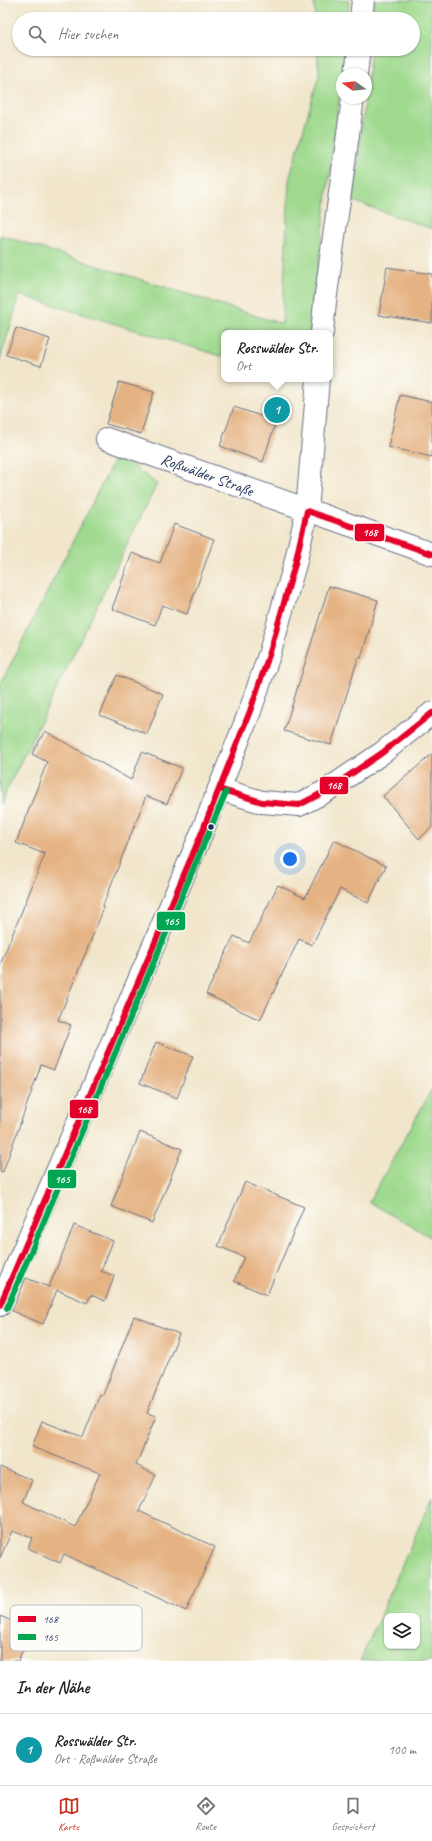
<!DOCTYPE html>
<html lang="de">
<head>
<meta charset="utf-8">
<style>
  :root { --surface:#fff; --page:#f2f2f2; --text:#222; --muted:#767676; --line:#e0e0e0; --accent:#c8321e }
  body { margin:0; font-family:Caveat,sans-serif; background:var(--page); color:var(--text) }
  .controls { position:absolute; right:12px; bottom:12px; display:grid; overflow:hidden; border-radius:8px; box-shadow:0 1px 3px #0004 }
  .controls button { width:36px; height:36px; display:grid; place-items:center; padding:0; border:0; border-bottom:1px solid var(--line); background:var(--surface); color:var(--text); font:20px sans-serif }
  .compass { position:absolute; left:336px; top:68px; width:36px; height:36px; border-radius:50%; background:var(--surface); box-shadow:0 1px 3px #0004; rotate:284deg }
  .you { position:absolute; left:290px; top:859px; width:14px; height:14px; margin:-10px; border:3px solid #fff; border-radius:50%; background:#1a73e8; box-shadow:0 0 0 6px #1a73e833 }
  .badge { display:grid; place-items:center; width:26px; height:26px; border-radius:50%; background:var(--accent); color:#fff; font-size:13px; font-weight:700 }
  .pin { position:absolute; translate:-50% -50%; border:2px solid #fff; box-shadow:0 1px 4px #0006 }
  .popup { position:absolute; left:221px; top:330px; width:112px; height:52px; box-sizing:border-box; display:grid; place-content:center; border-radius:8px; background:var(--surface); filter:drop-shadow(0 1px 3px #0005); font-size:13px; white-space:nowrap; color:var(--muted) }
  .popup b { font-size:15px; color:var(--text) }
  .popup::after { content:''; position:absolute; left:50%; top:100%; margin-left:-8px; border:8px solid transparent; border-top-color:var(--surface) }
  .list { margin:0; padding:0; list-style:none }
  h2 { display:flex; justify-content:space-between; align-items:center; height:52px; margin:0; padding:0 16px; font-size:17px }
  h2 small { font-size:13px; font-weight:400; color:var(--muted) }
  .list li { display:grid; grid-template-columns:26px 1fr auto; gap:12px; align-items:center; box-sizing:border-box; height:72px; padding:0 16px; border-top:1px solid var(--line) }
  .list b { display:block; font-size:15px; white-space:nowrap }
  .list p { margin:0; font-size:13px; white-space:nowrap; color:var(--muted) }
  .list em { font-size:13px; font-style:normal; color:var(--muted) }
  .icon { flex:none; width:22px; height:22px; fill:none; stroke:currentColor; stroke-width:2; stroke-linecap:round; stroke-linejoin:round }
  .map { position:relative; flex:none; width:432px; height:1661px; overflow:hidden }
  .search { position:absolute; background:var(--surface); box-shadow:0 1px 3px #0004; left:12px; right:12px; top:12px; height:44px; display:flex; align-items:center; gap:10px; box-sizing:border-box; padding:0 14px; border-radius:22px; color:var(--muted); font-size:15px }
  .sheet { height:124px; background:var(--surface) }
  nav { display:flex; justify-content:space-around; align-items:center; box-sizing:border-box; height:56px; border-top:1px solid var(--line); background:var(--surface); font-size:11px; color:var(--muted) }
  nav a { display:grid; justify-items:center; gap:2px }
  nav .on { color:var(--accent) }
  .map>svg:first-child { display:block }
  .green { fill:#9ed98d; stroke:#5c8476; fill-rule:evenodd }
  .building { fill:#e5b383 }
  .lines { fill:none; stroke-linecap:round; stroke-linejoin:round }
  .street-casing { stroke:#666f84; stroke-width:24 }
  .secondary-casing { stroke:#666f84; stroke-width:24 }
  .street { stroke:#fff; stroke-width:22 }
  .secondary { stroke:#fff; stroke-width:22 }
  .bus-1-casing { stroke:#fdfcf7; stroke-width:9 }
  .bus-2-casing { stroke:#fdfcf7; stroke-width:9 }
  .bus-1 { stroke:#e4002b; stroke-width:6 }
  .bus-2 { stroke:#00a651; stroke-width:6 }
  .bus-dot { fill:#1b2f5e; stroke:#fdfcf7; stroke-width:1.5 }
  .labels { text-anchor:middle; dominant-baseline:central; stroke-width:4; stroke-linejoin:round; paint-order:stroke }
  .street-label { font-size:16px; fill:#1b2f5e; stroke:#fdfcf7 }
  .key { fill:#fdfcf7; stroke:#b9bec9; stroke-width:1 }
  .key-label { font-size:11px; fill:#1b2f5e }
  .line-badge { stroke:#fdfcf7; stroke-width:1.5 }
  .badge-label { font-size:11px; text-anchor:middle; font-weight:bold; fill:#fff }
</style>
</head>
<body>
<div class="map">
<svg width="432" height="1661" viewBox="0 0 432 1661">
  <rect width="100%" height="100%" fill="#fdfcf7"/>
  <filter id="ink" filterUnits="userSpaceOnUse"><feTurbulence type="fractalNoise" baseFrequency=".025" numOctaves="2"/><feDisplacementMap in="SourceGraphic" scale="8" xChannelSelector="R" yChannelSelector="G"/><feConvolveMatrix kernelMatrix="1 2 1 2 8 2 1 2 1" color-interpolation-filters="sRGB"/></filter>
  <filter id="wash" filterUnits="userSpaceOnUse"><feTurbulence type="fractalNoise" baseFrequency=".012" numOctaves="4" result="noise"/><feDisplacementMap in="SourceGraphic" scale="16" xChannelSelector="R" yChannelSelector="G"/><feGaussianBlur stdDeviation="0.9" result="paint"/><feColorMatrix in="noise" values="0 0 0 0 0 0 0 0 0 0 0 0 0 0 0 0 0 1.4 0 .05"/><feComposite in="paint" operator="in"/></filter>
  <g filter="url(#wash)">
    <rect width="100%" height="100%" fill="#f1e6cb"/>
    <path class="green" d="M 314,0 L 349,0 L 348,19 L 315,19 Z
      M 374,0 L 432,0 L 432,229 L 353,201 L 371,49 L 413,49 L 413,19 L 373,19 Z
      M 317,49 L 345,49 L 310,333 L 224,333 L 224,357 L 20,295 L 0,360 L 0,235 L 282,324 L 289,180 L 319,75 Z
      M 117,454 L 157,484 L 0,804 L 0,685 Z
      M 432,1089 L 432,1238 L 369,1202 Z
      M 432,1497 L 432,1661 L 360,1661 ZM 387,1616 L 417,1616 L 417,1646 L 387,1646 Z"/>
    <g id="blocks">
      <path class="building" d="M 387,267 L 432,274 L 432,323 L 379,315 Z
        M 16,328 L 50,339 L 41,366 L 6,355 Z
        M 119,382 L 154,392 L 141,434 L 106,424 Z
        M 400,395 L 432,402 L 432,457 L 388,447 Z
        M 234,407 L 276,421 L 263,462 L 220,446 Z
        M 174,524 L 214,539 L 187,614 L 162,605 L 155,625 L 112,609 L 132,553 L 160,563 Z
        M 329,586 L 378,600 L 361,658 L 358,658 L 331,745 L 284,731 Z
        M 117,675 L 163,694 L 147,734 L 100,715 Z
        M 45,731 L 131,780 L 142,752 L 182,768 L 167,804 L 146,796 L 102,908 L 104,908 L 58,1020 L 71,1025 L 54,1070 L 41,1065 L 3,1172 L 0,1171 L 0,965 L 45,854 L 16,843 L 47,762 L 32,754 Z
        M 432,754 L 432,827 L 419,839 L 383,796 Z
        M 334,840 L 386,866 L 368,903 L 340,889 L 312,945 L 299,939 L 260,1020 L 206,994 L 234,936 L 249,943 L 278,885 L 305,898 Z
        M 156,1042 L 193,1056 L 177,1098 L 140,1083 Z
        M 140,1132 L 182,1149 L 152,1223 L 111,1206 Z
        M 245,1182 L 304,1207 L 267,1295 L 234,1281 L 244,1257 L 218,1246 Z
        M 74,1225 L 113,1241 L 101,1271 L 114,1276 L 105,1301 L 91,1295 L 87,1303 L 57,1290 L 43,1324 L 12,1311 L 26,1278 L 49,1287 Z
        M 134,1316 L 179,1334 L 147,1413 L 156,1416 L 136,1465 L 156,1475 L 139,1511 L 215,1547 L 186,1611 L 64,1554 L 60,1563 L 28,1548 L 32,1538 L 12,1531 L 0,1558 L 0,1467 L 32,1480 L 23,1502 L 75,1527 L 100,1473 L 32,1447 L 42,1421 L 83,1437 L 100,1394 L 103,1395 Z
        M 0,1616 L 31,1629 L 18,1661 L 0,1661 Z"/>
    </g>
  </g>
  <g filter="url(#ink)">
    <use href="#blocks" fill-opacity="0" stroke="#666f84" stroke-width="1"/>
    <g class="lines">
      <g class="street-casing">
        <path id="street" d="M 107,439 L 432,554
          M 219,789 L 262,802 L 299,805 L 326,791 L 382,753 L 432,713"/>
      </g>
      <g class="secondary-casing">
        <path id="secondary" d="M 361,19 L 363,0
          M 356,74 L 359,49
          M 322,333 L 325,302 L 353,98
          M 0,1305 L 200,837 L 250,711 L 270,652 L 295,564 L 307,511 L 318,379"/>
      </g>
      <use href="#street" class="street"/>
      <use href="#secondary" class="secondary"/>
      <g class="bus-1-casing">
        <path id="bus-1" d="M 307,511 L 432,554
          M 219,789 L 262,802 L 299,805 L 326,791 L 382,753 L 432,713
          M 0,1305 L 200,837 L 250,711 L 270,652 L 295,564 L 307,511"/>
      </g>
      <g class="bus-2-casing">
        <path id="bus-2" d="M 7,1308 L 226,792"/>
      </g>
      <use href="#bus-1" class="bus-1"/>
      <use href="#bus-2" class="bus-2"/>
    </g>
  </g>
  <circle class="bus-dot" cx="211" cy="827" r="3.5"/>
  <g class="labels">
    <g class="street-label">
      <text transform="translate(207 475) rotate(20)">Roßwälder Straße</text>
    </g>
  </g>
  <rect x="10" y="1605" width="132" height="46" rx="6" class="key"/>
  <rect x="18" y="1616" width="18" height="6" fill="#e4002b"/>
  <rect x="18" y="1634" width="18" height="6" fill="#00a651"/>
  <g class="key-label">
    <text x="43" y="1623">168</text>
    <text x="43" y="1641">165</text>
  </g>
  <g class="line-badge">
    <rect x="354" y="523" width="31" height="19" rx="4" fill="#e4002b"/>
    <rect x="319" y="776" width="30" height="19" rx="4" fill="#e4002b"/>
    <rect x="156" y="911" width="30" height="20" rx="4" fill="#00a651"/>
    <rect x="69" y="1099" width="30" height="20" rx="4" fill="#e4002b"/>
    <rect x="47" y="1169" width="30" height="20" rx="4" fill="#00a651"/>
  </g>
  <g class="badge-label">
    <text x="370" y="536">168</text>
    <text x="334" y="789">168</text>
    <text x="171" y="925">165</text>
    <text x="84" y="1113">168</text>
    <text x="62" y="1183">165</text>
  </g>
</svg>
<div class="controls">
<button><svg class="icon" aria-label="layers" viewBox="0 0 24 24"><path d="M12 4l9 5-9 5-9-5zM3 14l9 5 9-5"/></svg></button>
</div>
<svg class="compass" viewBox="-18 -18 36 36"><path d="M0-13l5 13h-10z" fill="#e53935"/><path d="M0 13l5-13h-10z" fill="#767676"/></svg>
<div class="you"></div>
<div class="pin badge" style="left:277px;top:410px;background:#0f9aa8">1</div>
<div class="popup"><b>Rosswälder Str.</b>Ort</div>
<div class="search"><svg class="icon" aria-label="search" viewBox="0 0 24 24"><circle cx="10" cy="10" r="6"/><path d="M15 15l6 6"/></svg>Hier suchen</div>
</div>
<section class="sheet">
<h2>In der Nähe<small></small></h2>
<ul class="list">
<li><span class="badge" style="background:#0f9aa8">1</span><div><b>Rosswälder Str.</b><p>Ort · Roßwälder Straße</p></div><em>100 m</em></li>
</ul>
</section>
<nav>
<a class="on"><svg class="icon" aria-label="map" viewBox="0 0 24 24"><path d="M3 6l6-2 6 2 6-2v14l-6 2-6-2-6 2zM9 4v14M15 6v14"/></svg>Karte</a>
<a><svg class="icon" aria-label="directions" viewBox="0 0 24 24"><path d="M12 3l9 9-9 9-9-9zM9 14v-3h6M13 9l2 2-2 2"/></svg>Route</a>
<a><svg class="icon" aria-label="saved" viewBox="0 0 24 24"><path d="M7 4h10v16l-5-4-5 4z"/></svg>Gespeichert</a>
</nav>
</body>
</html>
